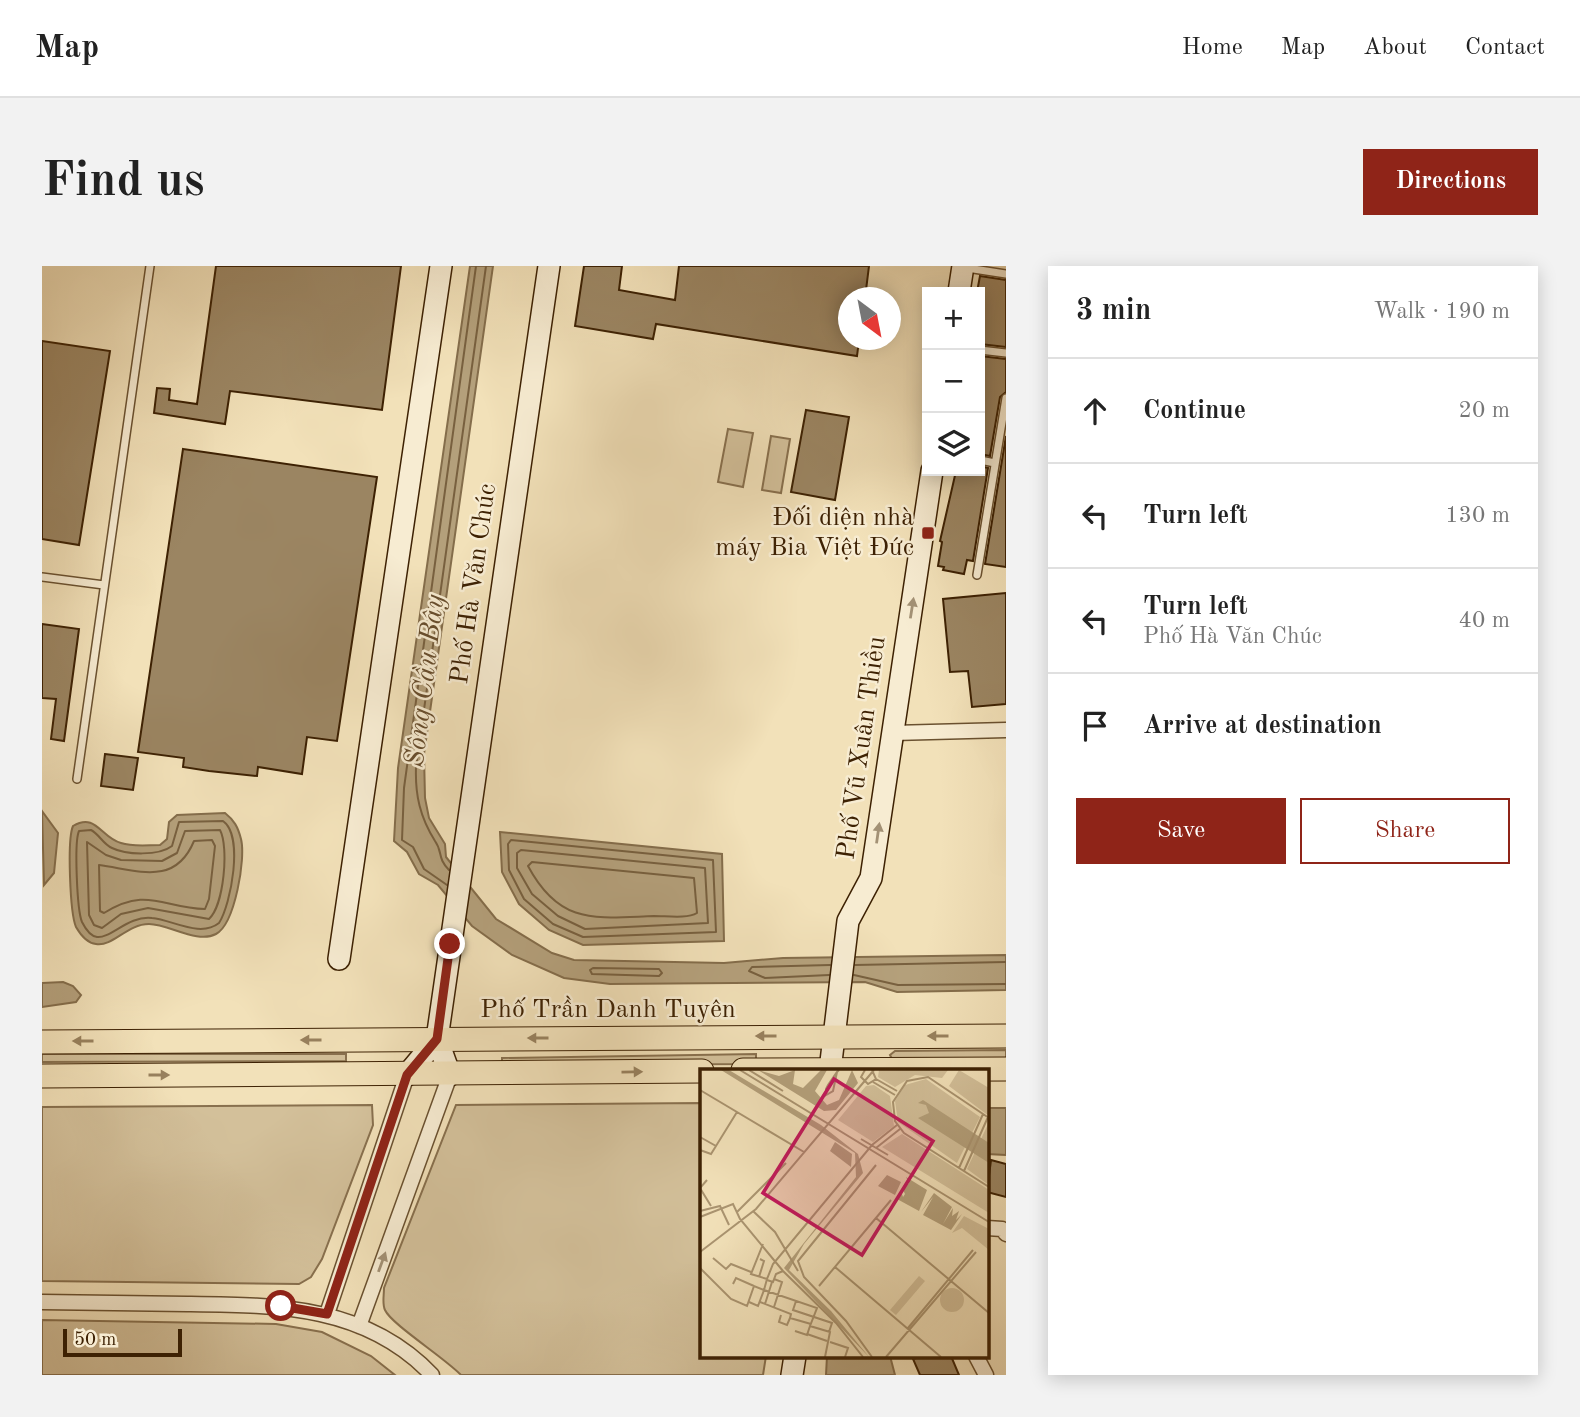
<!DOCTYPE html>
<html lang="en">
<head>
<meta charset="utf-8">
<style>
  :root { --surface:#fff; --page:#f2f2f2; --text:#222; --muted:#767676; --line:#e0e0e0; --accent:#8f2418 }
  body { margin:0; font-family:"Old Standard TT",serif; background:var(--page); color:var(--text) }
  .controls { position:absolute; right:21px; top:21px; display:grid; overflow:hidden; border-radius:0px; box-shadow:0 4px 18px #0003 }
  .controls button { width:63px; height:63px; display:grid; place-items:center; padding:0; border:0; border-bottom:2px solid var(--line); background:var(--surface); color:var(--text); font:35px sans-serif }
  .compass { position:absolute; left:796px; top:21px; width:63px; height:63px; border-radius:50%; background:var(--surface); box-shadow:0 4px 18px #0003; rotate:148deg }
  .scale { position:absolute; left:21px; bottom:18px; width:119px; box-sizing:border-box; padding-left:7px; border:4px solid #3d2103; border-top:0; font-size:19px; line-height:24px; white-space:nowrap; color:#3d2103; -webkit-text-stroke:5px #f7ecd2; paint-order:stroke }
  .stop { position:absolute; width:21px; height:21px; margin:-16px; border:5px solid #8f2418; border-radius:50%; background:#fff }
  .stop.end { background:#8f2418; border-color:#fff; box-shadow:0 2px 7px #0008 }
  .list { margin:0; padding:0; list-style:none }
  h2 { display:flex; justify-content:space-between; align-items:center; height:91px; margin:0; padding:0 28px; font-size:30px }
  h2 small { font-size:23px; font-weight:400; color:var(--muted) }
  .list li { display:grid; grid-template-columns:46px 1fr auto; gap:21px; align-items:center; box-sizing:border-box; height:105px; padding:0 28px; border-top:2px solid var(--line) }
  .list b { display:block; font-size:26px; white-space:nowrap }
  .list p { margin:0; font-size:23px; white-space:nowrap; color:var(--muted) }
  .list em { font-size:23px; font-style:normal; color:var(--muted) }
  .actions { display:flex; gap:14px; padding:21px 28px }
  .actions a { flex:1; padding:16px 0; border:2px solid var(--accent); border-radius:0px; text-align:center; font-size:24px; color:var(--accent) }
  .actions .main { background:var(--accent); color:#fff }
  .icon { flex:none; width:38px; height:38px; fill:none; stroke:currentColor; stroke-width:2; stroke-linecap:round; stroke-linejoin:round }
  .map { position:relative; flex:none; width:964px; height:1109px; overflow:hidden; border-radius:0px }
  header { display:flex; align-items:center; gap:42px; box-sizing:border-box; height:98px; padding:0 35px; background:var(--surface); border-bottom:2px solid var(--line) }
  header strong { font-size:33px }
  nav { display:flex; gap:38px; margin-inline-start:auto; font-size:24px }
  .intro { display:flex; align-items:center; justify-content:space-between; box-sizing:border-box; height:168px; padding:0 42px }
  h1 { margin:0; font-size:49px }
  .button { padding:18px 32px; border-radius:0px; background:var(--accent); color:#fff; font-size:24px; font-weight:700 }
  main { display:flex; gap:42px; padding:0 42px }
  aside { flex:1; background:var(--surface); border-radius:0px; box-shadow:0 4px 18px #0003 }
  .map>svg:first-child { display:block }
  .green { fill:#d3c09a; stroke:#88704e; stroke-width:2 }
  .water { fill:#b4a07b; stroke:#846d4b; stroke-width:2 }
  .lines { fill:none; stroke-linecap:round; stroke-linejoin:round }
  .shore { stroke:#78603f; stroke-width:2 }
  .building { fill:#9b8562; stroke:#3d2103; stroke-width:2 }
  .lane-casing { stroke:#6a5130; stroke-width:10 }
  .street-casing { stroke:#6a5130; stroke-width:17 }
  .secondary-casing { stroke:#3d2103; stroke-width:24 }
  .primary-casing { stroke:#3d2103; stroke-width:25 }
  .lane { stroke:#f7ecd2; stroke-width:7 }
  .street { stroke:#f7ecd2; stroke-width:14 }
  .secondary { stroke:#f7ecd2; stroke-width:21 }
  .primary { stroke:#f2e1b9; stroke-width:23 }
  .oneway { fill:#a39175 }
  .oneway2 { fill:#98815e }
  .route { stroke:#8f2418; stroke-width:9 }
  .poi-dot { fill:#8f2418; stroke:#f7ecd2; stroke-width:2.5 }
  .labels { text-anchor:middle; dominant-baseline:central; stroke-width:5; stroke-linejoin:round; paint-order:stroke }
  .poi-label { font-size:26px; fill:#3d2103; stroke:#f7ecd2; text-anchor:end }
  .street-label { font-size:26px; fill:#3d2103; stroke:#f7ecd2 }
  .water-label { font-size:28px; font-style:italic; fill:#674d2d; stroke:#f7ecd2 }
  .inset-road { fill:none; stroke:#aa9470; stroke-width:2 }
  .view { fill:#c2185b; fill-opacity:0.15; stroke:#c2185b; stroke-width:3.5 }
  .inset-edge { fill:none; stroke:#3d2103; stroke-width:3.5 }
</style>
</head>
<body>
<header>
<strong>Map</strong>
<nav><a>Home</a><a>Map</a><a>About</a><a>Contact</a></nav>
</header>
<div class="intro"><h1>Find us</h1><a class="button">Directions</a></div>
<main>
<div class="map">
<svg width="964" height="1109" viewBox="0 0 964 1109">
  <rect width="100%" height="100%" fill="#f2e1b9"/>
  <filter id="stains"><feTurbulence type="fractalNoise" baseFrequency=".00286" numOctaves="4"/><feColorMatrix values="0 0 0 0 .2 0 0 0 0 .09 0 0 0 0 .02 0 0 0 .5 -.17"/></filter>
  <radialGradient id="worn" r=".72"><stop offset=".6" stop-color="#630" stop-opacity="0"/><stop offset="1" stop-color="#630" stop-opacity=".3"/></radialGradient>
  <path class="green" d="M 686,163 L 711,167 L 701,221 L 676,216 Z
    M 729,170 L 748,173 L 739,227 L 720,224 Z
    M 964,784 L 964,793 L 850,793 L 848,789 L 853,785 Z
    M 0,788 L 304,788 L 304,795 L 0,796 Z
    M 714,788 L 714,798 L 460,799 L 460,792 Z
    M 659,837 L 660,1090 L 724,1090 L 721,1109 L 419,1109 C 403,1092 349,1058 343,1044 C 340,1038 342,1030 342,1022 L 414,839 Z
    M 330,839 L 331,859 L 280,993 L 269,1011 L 257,1018 L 0,1015 L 0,841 Z
    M 0,1054 L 234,1058 L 280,1066 L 329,1090 L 353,1109 L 0,1109 Z"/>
  <path class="water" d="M 428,0 L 451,0 L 382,488 L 383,532 L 387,552 L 403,578 L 404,591 L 454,653 L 510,687 L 532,694 L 682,697 L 741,692 L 964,689 L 964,724 L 855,726 L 823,716 L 568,718 L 522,712 L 470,689 L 430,660 L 396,619 L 377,608 L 365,586 L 352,575 L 356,502 Z
    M 0,545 L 16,567 L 12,607 L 2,619 Z
    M 183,547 C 192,554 196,561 199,573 C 204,592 193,658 174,668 C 155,678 127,658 107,658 C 85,658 71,681 54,678 C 45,677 38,668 34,661 C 28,647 25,574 31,560 C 54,546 59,572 79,577 C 91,581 105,579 118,579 L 125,573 L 127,556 L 135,549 Z
    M 458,566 L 680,588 L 682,675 L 541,679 L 507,664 L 477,638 L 460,606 Z
    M 21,716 L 31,720 L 39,729 L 34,736 L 0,741 L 0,717 Z
    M 945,842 L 964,842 L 964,889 L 945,888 Z
    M 785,1090 L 848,1090 L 853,1109 L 784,1109 Z"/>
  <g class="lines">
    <path class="shore" d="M 181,555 C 202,570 189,638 177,657 C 158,672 131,654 110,652 C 87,649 68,673 55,671 C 48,670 43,662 40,656 C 35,644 32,576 37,565 L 49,564 C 57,568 61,578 70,582 C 84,589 117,590 130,580 L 137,556 Z
      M 178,564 C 187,581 182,639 167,653 L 106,642 L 79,648 L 60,662 L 52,659 L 47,649 L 45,576 L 64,589 L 79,594 L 120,595 L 135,587 L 143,565 Z
      M 170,574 L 173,580 L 167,633 L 163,643 C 121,642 105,620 62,647 L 58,645 L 57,599 C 95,604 133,621 152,575 Z
      M 469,574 L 671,594 L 674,666 L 541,671 L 511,658 L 482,633 L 467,604 L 466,578 Z
      M 479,584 L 663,602 L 666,657 L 543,663 L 516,650 L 490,628 L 475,602 L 475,587 Z
      M 490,596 L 652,612 L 655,647 C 645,653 625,650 612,650 C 554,652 518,660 486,600 Z
      M 407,604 C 395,592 401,586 393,575 C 378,551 373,529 374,501 L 444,0
      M 405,619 L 382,603 L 371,581 L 360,574 L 362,522 L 434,0
      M 813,699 L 964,696
      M 551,702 L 617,703 L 620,707 L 617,710 L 550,708 L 548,704 Z
      M 787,709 L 723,712 L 707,705 L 710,701 L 788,699
      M 812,709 L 856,719 L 964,718"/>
  </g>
  <path class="building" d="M 174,0 L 359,0 L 340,144 L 188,125 L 183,158 L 112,147 L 115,122 L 128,123 L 127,134 L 155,138 Z
    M 542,0 L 580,0 L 577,24 L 633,34 L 637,0 L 827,0 L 823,32 L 807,32 L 807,74 L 817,74 L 815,90 L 614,58 L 611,73 L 533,60 Z
    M 938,10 L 964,14 L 964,81 L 938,78 L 938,26 L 935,26 Z
    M 0,75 L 68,85 L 37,279 L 0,273 Z
    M 938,90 L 964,93 L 964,126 L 958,131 L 948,190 L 938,188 Z
    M 764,144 L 807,151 L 793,234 L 749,226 Z
    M 964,170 L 964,301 L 943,298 Z
    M 141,183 L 335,211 L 295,475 L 265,471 L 260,508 L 216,501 L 215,510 L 167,505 L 141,501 L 142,492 L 96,486 Z
    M 938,200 L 946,202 L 931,295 L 925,294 L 922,308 L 901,304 L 902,301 L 896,300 L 900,276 L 898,275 L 914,205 L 938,205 Z
    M 964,327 L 964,438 L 930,441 L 926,405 L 908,406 L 901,333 Z
    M 0,358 L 37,363 L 22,475 L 9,473 L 14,433 L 0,432 Z
    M 63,488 L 96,492 L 91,524 L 59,520 Z
    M 949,894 L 964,898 L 964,931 L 945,926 Z
    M 881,1090 L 909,1090 L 917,1109 L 878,1109 L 871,1093 Z"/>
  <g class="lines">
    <g class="lane-casing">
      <path id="lane" d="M 925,2 L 964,8
        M 938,84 L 964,87
        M 938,194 L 953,197
        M 935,309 L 964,132
        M 0,311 L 62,319
        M 35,513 L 108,0"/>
    </g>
    <g class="street-casing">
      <path id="street" d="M 851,467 L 964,464
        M 945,962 L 960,963 L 964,968
        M 0,1036 C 48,1037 97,1037 145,1038 C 234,1039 324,1039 390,1109
        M 285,1048 L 365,809
        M 317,1060 L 408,809
        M 934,1090 L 944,1109"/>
    </g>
    <g class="secondary-casing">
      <path id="secondary" d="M 917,26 L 921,0
        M 297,693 L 399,0
        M 788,804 L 806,655 L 829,612 L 890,205
        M 365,809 L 395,773
        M 408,809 L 395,773 L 507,0
        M 750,1109 L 753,1090"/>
    </g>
    <g class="primary-casing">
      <path id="primary" d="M 0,776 L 964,770
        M 701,804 L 964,803
        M 0,810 L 660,805"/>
    </g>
    <use href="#lane" class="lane"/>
    <use href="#street" class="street"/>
    <use href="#secondary" class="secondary"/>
    <use href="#primary" class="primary"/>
  </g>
  <defs><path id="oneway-solid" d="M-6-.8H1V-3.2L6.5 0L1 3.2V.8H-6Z" transform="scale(1.75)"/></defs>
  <g class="oneway">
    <use href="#oneway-solid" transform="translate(870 342) rotate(-81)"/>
    <use href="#oneway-solid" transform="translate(836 567) rotate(-82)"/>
    <use href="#oneway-solid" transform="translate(340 996) rotate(-70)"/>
  </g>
  <g class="oneway2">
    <use href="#oneway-solid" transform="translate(724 770) rotate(180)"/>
    <use href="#oneway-solid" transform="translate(896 770) rotate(180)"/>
    <use href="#oneway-solid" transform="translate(496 772) rotate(180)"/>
    <use href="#oneway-solid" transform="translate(269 774) rotate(180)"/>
    <use href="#oneway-solid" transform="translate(41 775) rotate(180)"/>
    <use href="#oneway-solid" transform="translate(590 806) rotate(-1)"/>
    <use href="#oneway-solid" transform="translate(117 809)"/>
  </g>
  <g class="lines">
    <path class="route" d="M 239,1040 L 285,1048 L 365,809 L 395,773 L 408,678"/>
  </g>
  <rect class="poi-dot" x="879" y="260" width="14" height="14" rx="3.5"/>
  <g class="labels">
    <g class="poi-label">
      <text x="872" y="252">Đối diện nhà<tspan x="872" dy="30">máy Bia Việt Đức</tspan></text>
    </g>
    <g class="street-label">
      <text transform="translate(432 318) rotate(-82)">Phố Hà Văn Chúc</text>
      <text transform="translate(820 482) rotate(-82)">Phố Vũ Xuân Thiều</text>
      <text x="566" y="744">Phố Trần Danh Tuyên</text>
    </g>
    <g class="water-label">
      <text transform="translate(384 415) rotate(-83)">Sông Cầu Bây</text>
    </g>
  </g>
  <g transform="translate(658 803)">
    <rect width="289" height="289" fill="#f2e1b9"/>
    <path d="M 179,1 L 248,1 L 242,9 L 215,6 L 195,18 L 178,8 ZM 259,1 L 289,19 L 289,47 L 249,17 ZM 226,10 L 280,48 L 257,94 L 198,53 L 195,32 L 205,16 ZM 174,16 L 190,27 L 194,57 L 173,73 L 138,51 L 166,17 ZM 289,53 L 289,116 L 267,100 ZM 202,65 L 289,121 L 289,144 L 182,78 ZM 264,147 L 289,160 L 289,181 L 262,159 L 252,164 ZM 219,207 L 225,212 L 196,246 L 190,241 ZM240 231a12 12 0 1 1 24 0a12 12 0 1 1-24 0Z" fill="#d3c09a"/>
    <path d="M 21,1 L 29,1 L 121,56 L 158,85 L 163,104 L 104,175 L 89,201 L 131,242 L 169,288 L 84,199 L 156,108 L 155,84 ZM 58,1 L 79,7 L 95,1 L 93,15 L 103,19 L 121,1 L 127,1 L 115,22 L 127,36 L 139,31 L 152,1 L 158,14 L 136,41 L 124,42 ZM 223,31 L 289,74 L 289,94 L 218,49 L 229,44 L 226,36 L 218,34 ZM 135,73 L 152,85 L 151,98 L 130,82 ZM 187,106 L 201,113 L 195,126 L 178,117 ZM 206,108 L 227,121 L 219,142 L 197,130 L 201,122 L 203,128 L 205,125 L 203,121 L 209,114 ZM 234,124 L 252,138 L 243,155 L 253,139 L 252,147 L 259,142 L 256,151 L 262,145 L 251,161 L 223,146 L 233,128 L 221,143 Z" fill="#b4a07b"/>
    <path class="inset-road" d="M 40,1 L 289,153M 49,1 L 83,22M 165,1 L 161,8 L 168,15 L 176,10 L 172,1M 137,3 L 133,22 L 126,26 L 126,20 L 128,16 L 137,3 L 139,1M 176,10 L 197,22M 173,13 L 195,26M 0,21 L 104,83M 289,49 L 228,8 L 207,12 L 193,33 L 195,52 L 204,64 L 289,118M 0,68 L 16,77 L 37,43M 161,70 L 188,86M 176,79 L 200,60M 0,81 L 11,85 L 16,77M 259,99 L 283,45M 264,102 L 288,48M 7,111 L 0,119 L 11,137M 0,142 L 20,137 L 29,156M 53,142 L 75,163 L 98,202M 37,143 L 86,94M 0,148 L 33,135 L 40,150 L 83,202 L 136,254 L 163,288M 176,149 L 289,244M 63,175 L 51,205 L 67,210 L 64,221 L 117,239 L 110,257 L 130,263 L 125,288M 0,183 L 56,140 L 174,1M 13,189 L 26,200 L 31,195 L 51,203M 135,198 L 241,288M 0,199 L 31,230 L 47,237 L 54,217 L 64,221 L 58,237 L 49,233M 59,208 L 64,192 L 60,190M 67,210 L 73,195 L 172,76 L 197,56M 67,211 L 73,213 L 76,205 L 83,202M 33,215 L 36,209 L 54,217M 119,217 L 191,131M 96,232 L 93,241 L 132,254 L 129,263M 60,233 L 91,245 L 90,249M 65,235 L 72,213M 74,238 L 82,213 L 74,210M 81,246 L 79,253 L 87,256 L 90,249 L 111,255M 208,259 L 273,181M 95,262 L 107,266 L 110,257M 107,265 L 127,272M 130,273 L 148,279 L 145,288M 172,288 L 146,252 L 104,208 L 98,192 L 176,96M 186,288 L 276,183"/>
    <path class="view" d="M 134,10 L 233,72 L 162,186 L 63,124 Z"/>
    <rect width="289" height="289" class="inset-edge"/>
  </g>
  <rect width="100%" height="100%" filter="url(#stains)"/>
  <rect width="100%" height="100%" fill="url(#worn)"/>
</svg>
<div class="controls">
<button>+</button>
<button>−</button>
<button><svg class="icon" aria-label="layers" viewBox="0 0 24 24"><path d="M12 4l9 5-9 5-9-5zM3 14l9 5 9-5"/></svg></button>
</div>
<svg class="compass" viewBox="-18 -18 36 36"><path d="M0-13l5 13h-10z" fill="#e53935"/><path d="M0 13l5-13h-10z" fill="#767676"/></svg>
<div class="scale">50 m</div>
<div class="stop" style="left:239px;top:1040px"></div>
<div class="stop end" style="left:408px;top:678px"></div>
</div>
<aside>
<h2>3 min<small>Walk · 190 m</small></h2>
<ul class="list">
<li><svg class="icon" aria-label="ahead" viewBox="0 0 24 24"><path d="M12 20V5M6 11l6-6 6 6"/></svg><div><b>Continue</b></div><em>20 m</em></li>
<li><svg class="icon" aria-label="left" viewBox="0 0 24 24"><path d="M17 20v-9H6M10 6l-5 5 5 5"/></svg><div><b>Turn left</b></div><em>130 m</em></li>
<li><svg class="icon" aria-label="left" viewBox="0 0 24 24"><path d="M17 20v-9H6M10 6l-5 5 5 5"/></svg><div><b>Turn left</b><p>Phố Hà Văn Chúc</p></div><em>40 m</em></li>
<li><svg class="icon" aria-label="arrive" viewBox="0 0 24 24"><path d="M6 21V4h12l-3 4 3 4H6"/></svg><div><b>Arrive at destination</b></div></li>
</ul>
<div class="actions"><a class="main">Save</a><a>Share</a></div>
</aside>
</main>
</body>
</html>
